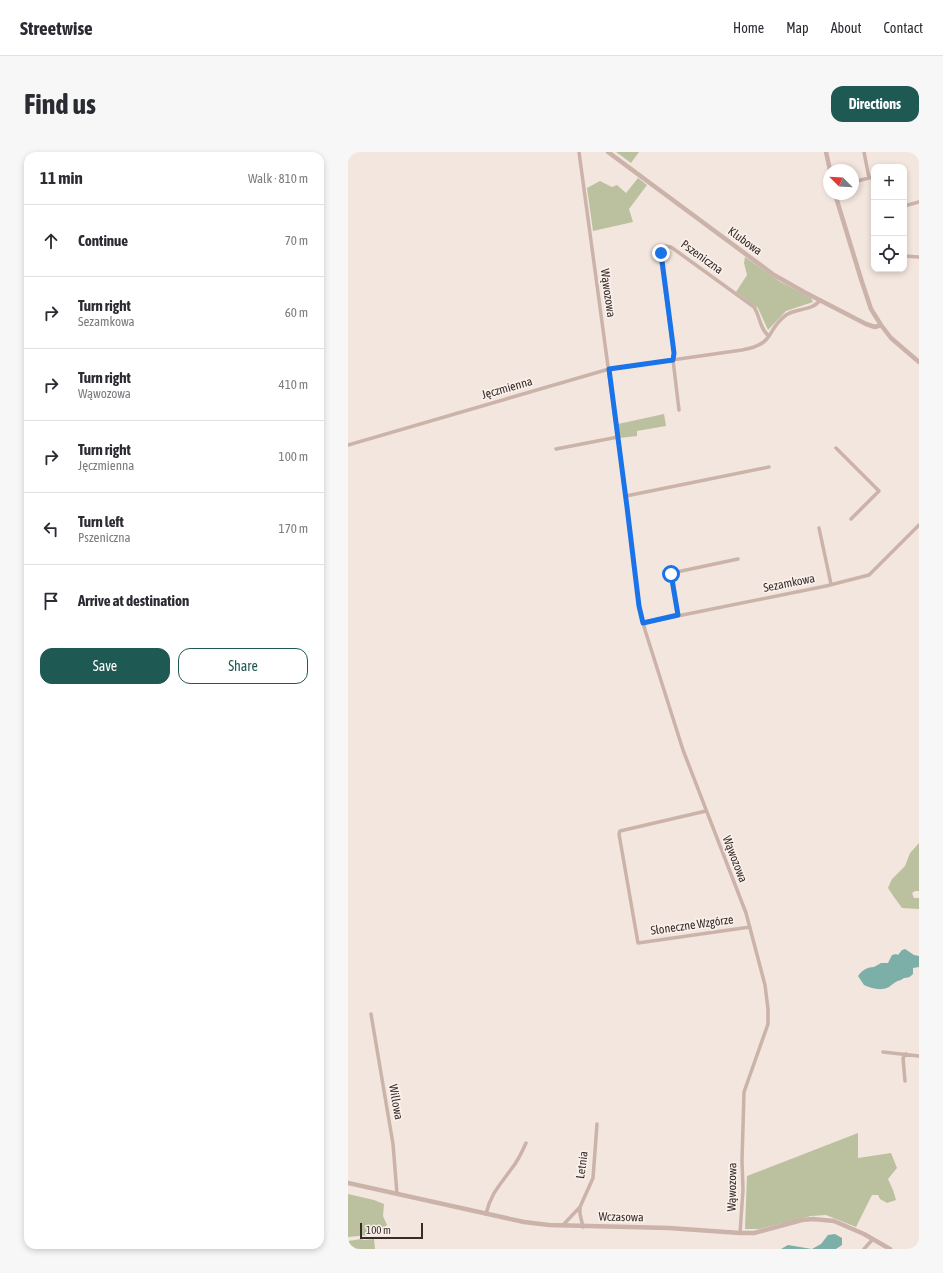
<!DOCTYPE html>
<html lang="en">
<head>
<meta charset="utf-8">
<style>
  :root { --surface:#fff; --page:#f7f7f7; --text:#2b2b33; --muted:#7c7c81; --line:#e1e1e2; --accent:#1f5954 }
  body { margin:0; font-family:"Asap Condensed",sans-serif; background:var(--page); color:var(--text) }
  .controls { position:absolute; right:12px; top:12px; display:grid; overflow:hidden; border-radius:8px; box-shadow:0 2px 6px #0003 }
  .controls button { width:36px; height:36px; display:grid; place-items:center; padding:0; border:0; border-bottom:1px solid var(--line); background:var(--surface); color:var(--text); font:20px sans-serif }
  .compass { position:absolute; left:475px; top:12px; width:36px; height:36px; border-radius:50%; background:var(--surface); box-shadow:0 2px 6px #0003; rotate:294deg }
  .scale { position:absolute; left:12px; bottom:10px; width:63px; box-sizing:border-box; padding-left:4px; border:2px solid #382c29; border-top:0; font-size:11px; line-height:14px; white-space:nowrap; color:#382c29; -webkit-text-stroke:3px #faf0eb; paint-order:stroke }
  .stop { position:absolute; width:12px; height:12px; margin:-9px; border:3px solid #1a73e8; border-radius:50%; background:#fff }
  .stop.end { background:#1a73e8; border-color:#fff; box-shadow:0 1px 4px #0008 }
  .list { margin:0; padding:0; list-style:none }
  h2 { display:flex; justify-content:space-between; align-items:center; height:52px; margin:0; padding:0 16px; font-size:17px }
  h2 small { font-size:13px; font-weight:400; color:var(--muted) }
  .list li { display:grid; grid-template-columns:26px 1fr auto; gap:12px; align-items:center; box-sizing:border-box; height:72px; padding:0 16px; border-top:1px solid var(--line) }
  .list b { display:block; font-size:15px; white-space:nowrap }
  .list p { margin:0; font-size:13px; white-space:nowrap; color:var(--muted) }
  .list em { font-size:13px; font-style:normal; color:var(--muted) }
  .actions { display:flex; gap:8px; padding:12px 16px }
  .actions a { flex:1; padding:9px 0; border:1px solid var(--accent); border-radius:12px; text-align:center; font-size:14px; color:var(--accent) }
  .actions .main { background:var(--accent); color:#fff }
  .icon { flex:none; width:22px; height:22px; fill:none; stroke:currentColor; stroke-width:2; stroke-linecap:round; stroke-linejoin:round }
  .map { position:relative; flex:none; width:571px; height:1097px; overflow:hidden; border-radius:12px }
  header { display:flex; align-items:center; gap:24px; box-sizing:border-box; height:56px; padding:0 20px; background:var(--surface); border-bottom:1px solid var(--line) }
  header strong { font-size:19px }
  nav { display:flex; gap:22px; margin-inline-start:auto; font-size:14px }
  .intro { display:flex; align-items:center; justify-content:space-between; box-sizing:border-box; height:96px; padding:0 24px }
  h1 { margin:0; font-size:28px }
  .button { padding:10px 18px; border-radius:12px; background:var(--accent); color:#fff; font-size:14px; font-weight:700 }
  main { display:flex; gap:24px; padding:0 24px }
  aside { flex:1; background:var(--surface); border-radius:12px; box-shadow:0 2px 6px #0003 }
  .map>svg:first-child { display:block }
  .green { fill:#bbc19e }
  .water { fill:#7dafa9 }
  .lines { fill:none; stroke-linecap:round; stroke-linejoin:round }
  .minor { stroke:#cbb3aa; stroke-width:3.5 }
  .tertiary { stroke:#cbb3aa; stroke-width:4.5 }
  .route { stroke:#1a73e8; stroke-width:5 }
  .labels { text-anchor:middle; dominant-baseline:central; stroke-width:3.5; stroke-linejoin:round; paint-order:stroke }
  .street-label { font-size:12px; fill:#382c29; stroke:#faf0eb }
</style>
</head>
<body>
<header>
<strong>Streetwise</strong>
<nav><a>Home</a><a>Map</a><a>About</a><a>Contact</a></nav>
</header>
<div class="intro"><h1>Find us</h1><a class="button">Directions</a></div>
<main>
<aside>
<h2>11 min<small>Walk · 810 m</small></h2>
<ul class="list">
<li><svg class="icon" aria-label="ahead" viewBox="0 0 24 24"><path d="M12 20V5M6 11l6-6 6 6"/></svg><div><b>Continue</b></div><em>70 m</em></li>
<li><svg class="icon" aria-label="right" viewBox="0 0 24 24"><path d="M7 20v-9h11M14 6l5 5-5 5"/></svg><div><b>Turn right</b><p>Sezamkowa</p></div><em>60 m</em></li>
<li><svg class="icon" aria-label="right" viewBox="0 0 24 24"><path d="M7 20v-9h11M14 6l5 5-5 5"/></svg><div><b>Turn right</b><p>Wąwozowa</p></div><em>410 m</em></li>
<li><svg class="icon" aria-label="right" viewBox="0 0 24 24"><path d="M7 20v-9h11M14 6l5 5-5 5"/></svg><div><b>Turn right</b><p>Jęczmienna</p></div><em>100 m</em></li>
<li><svg class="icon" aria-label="left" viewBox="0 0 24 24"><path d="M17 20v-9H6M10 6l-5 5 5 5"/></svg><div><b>Turn left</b><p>Pszeniczna</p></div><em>170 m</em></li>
<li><svg class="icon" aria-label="arrive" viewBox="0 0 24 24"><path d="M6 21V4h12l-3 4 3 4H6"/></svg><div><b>Arrive at destination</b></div></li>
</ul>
<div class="actions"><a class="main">Save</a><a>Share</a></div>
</aside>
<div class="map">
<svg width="571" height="1097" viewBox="0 0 571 1097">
  <rect width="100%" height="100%" fill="#f2e6de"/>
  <path class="green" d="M 268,0 L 291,0 L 283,11 Z
    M 290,26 L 299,33 L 281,57 L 285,70 L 245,79 L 239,36 L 252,29 L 264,35 L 269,33 L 278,41 Z
    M 397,105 L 431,129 L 463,146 L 465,150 L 438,159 L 420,178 L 410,156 L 388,140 L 399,123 L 396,111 Z
    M 316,262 L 318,274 L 289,279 L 289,284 L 272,286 L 270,272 Z
    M 571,691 L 571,739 L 567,739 L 564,741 L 566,746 L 571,746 L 571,757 L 554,756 L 546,745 L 540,736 L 544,727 L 557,714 L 562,701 Z
    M 510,981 L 510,1006 L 543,1001 L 549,1016 L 540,1027 L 545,1038 L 548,1048 L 539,1051 L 532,1047 L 530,1043 L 524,1043 L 508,1075 L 478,1063 L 463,1064 L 411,1077 L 397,1077 L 399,1024 Z
    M 0,1042 L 26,1048 L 36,1052 L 35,1064 L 39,1073 C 27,1085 16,1083 0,1085 Z
    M 13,1087 L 16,1088 L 26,1087 L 27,1097 L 0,1097 L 0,1089 Z"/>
  <path class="water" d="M 557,797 L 566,803 L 571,804 L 571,815 L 565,816 L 565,822 C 562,825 560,826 556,826 L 553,828 C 548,829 545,832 541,835 C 533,839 525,837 516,833 L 510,824 C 514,818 520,815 526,815 L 533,811 L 540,811 L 544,803 L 548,802 L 550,803 L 554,798 Z
    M 487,1082 L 494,1086 L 494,1093 L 488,1097 L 433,1097 L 440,1093 L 464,1097 L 473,1092 L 480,1083 Z"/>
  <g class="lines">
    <path class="minor" d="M 231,0 L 279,355 L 291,454 L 297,478 L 335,598 L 398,761 L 417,833 L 420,857 L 420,872 L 396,940 L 394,1008 L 395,1038 L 392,1081
      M 516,0 L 521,26
      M 505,30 L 525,25 L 526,29
      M 556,54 L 571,50
      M 556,104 L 571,105
      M 331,258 L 325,208 L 326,201 L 313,110 C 313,103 312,99 317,94 L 323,95 L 406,155 C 412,164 412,178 421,184
      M 0,293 L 261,217 L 394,198 C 428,192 417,179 438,163 C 448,156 465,159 472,148
      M 488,296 L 531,339 L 503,367
      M 208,297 L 270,285
      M 278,344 L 421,315
      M 471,376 L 483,432
      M 330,463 L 324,421 L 390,407
      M 295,471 L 478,434 L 521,423 L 571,373
      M 358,659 L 272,679 L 271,682 L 290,791 L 402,775
      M 23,862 L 45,992 L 49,1042
      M 535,900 L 571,904
      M 557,929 L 555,906 L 558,902
      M 138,1062 C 143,1041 152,1033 164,1016 C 170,1009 174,1000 178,991
      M 215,1073 L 232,1055
      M 235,1075 L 232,1062 L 232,1055 L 245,1026 L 249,972
      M 516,1097 L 525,1087"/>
    <path class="tertiary" d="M 260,0 L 426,123 L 456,140 L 518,172 L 527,175 L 533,173
      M 478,0 L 482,18
      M 487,42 L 513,127 L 523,157 L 533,173 L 543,186 L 571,210
      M 0,1031 L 176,1070 L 201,1073 L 321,1076 L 392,1081 L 406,1081 L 454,1068 L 465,1067 L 486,1069 L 516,1082 L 542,1097"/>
  </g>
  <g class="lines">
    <path class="route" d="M 313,101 L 326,201 L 325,208 L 261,217 L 279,355 L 291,454 L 295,471 L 330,463 L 323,422"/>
  </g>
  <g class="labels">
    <g class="street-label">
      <text transform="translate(397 89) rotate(36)">Klubowa</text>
      <text transform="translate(354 105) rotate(36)">Pszeniczna</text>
      <text transform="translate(260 141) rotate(82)">Wąwozowa</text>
      <text transform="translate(159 236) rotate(-16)">Jęczmienna</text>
      <text transform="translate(441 431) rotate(-11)">Sezamkowa</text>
      <text transform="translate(387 707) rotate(69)">Wąwozowa</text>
      <text transform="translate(344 773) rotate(-8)">Słoneczne Wzgórze</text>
      <text transform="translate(48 950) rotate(80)">Willowa</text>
      <text transform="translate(234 1013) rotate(-82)">Letnia</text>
      <text transform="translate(384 1035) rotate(-89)">Wąwozowa</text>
      <text transform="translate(273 1065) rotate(1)">Wczasowa</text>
    </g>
  </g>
</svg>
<div class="controls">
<button>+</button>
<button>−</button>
<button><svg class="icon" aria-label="locate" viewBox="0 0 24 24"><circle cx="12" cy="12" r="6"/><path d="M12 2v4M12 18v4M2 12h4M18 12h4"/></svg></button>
</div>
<svg class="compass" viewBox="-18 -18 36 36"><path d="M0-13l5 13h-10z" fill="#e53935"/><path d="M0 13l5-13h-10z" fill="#7c7c81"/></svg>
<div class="scale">100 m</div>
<div class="stop" style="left:323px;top:422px"></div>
<div class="stop end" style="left:313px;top:101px"></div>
</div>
</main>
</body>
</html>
